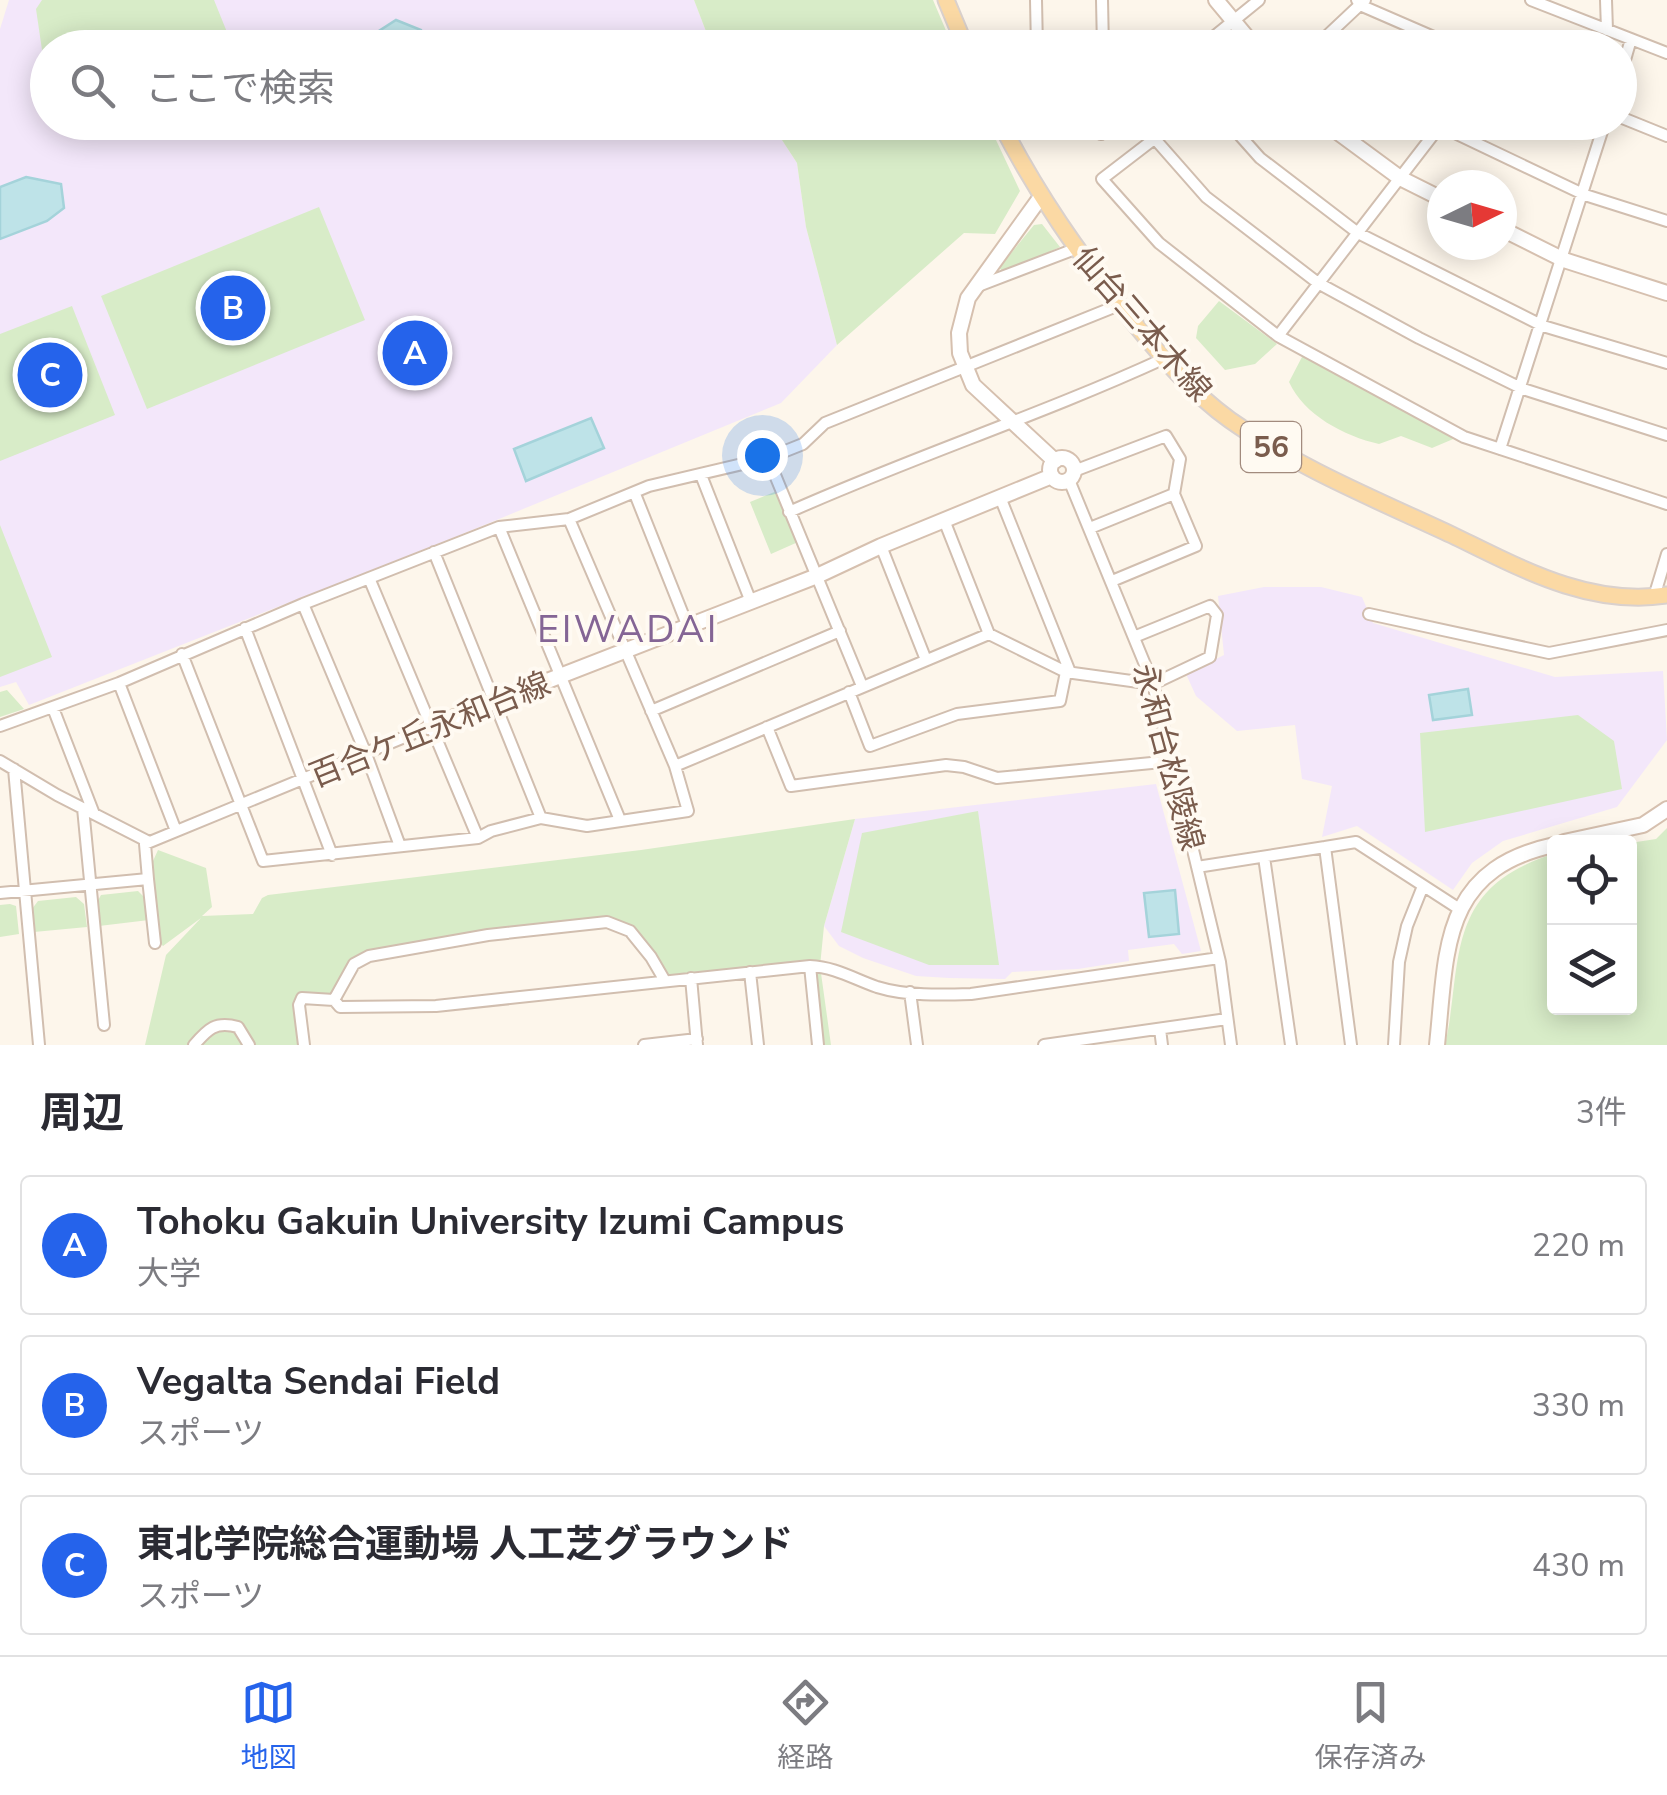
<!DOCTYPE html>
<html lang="ja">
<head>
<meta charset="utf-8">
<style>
  :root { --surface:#fff; --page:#f2f2f3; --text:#2b2b33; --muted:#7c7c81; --line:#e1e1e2; --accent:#2563eb }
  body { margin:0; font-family:"Nunito Sans","Noto Sans JP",sans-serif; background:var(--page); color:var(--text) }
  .controls { position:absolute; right:30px; bottom:30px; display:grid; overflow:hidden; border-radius:10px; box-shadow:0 5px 25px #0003 }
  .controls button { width:90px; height:90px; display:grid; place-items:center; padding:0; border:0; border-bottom:2px solid var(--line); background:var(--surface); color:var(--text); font:50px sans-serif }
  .compass { position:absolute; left:1427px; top:170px; width:90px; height:90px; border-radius:50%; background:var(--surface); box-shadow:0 5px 25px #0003; rotate:85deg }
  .you { position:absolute; left:762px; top:455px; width:35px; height:35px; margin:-25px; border:8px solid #fff; border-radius:50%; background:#1a73e8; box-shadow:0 0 0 15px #1a73e833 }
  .badge { display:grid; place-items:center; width:65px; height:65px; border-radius:50%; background:var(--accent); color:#fff; font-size:32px; font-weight:700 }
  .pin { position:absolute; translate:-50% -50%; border:5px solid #fff; box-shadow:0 2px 10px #0006 }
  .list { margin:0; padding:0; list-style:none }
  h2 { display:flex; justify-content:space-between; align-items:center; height:130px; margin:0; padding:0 40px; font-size:42px }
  h2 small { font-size:32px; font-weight:400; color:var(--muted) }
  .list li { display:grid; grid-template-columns:65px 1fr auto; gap:30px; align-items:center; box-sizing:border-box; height:140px; margin:0 20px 20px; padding:0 20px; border:2px solid var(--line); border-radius:10px }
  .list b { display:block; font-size:38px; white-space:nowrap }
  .list p { margin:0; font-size:32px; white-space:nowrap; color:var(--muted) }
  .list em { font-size:32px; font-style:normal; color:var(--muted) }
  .icon { flex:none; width:55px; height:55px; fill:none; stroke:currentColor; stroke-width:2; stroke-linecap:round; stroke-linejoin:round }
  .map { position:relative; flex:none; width:1667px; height:1045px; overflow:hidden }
  .search { position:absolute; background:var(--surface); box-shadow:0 5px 25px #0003; left:30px; right:30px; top:30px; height:110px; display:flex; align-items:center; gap:25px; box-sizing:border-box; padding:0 35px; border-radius:55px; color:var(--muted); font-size:38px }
  .sheet { height:610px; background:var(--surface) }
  nav { display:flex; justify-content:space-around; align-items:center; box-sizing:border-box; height:140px; border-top:2px solid var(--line); background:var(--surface); font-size:28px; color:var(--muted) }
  nav a { display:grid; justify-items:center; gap:5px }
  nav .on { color:var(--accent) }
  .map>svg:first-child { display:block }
  .education { fill:#f3e7fa }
  .green { fill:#d8ecc8 }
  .water { fill:#bee3e8; stroke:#a4d3da; stroke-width:2.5 }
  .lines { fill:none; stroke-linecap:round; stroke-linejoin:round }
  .street-casing { stroke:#d1beaf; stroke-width:14 }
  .secondary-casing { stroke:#d6c0af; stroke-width:18 }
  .primary-casing { stroke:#dad1cd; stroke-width:19 }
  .street { stroke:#fff; stroke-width:10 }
  .secondary { stroke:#fff; stroke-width:14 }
  .primary { stroke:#fbd9a4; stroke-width:15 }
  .labels { text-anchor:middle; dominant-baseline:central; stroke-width:8; stroke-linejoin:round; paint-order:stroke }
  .shield { fill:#fffaf2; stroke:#a28b7e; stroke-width:2.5 }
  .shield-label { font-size:30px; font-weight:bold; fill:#7a5c4d }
  .street-label { font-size:32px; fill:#7a5c4d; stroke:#fffaf2 }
  .quarter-label { font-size:38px; letter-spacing:2.5px; fill:#846595; stroke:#fffaf2 }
</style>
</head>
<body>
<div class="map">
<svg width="1667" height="1045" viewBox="0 0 1667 1045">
  <rect width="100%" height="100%" fill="#fdf6eb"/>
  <path class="education" d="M 9,0 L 694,0 L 712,47 L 48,48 L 48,122 L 761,123 L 782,140 L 797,163 L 806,227 L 837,345 L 781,403 L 455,537 L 29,705 L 16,682 L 0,687 L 0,29 Z
    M 1264,587 L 1321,587 L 1362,597 L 1373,623 L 1555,677 L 1663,671 L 1667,740 L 1617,807 L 1503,841 L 1472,863 L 1453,890 L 1357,826 L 1322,837 L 1332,786 L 1302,779 L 1295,725 L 1237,731 L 1196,696 L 1186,674 L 1224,655 L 1218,596 Z
    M 1156,784 L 1201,951 L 1182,954 L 1174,944 L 1128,950 L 1129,961 L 1078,969 L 1012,972 L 1005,979 L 949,978 L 916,976 L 863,958 L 839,946 L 824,926 L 855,819 Z"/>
  <path class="green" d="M 42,0 L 214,0 L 233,47 L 48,48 L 47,84 L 36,9 Z
    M 694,0 L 933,0 L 953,47 L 712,47 Z
    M 761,123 L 988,123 L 1020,191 L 995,234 L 964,233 L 837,345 L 806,227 L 797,163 L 782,140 Z
    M 319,207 L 365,320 L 147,409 L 101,296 Z
    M 1042,224 L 1060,247 L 1004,272 L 999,268 L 1034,225 Z
    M 1219,301 L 1277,344 L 1255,364 L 1225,370 L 1196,338 L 1198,326 Z
    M 72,306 L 115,415 L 0,461 L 0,334 Z
    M 1303,355 L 1458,437 L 1432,448 L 1401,436 L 1379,444 C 1344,436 1304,415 1289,382 Z
    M 777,491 L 798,542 L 771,554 L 750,502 Z
    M 0,525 L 52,657 L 0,677 Z
    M 7,690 L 24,709 L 0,717 L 0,692 Z
    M 1578,715 L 1614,741 L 1622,789 L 1425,832 L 1420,733 Z
    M 978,811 L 999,965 L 929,965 L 841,932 L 862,833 Z
    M 855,819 L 824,926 L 820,966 L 831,1045 L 818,1045 L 810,967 L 665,981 L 630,931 L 607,922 L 359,954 L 334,1000 L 302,999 L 302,1045 L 145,1045 L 166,955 L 201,918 L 163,946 L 159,942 L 153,861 L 158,850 L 206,868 L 212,907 L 202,916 L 253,914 L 262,898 L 268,895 L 641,850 Z
    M 1667,828 L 1667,1045 L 1445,1045 C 1461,977 1446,906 1519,868 C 1531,862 1541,857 1554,854 L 1554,1008 L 1630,1008 L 1630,843 L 1656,839 Z
    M 138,891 L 146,899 L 149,920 L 99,926 L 96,904 L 101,895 Z
    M 76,897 L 84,904 L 87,927 L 34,932 L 32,909 L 38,901 Z
    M 10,904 L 16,906 L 19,934 L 0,937 L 0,905 Z"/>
  <path class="water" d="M 396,20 L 421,30 L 430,47 L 354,47 Z
    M 26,177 L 61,184 L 64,208 L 47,221 L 0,239 L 0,187 Z
    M 591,418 L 604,448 L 526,481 L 514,449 Z
    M 1468,689 L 1472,715 L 1433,720 L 1429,695 Z
    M 1175,890 L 1179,934 L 1149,937 L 1144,893 Z"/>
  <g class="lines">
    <g class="street-casing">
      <path id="street" d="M 1036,0 L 1037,48
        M 1102,0 L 1103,48
        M 1357,0 L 1360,5 L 1459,48
        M 1531,0 L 1667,53
        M 1606,0 L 1607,30
        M 1200,48 L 1259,0
        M 1314,48 L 1365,0
        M 1620,77 L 1631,39
        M 1620,117 L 1667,136
        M 1090,122 L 1101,134 L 1114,122
        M 1140,122 L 1206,197 L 1318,283 L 1419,338 L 1523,389 L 1667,435
        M 1228,122 L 1260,158 L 1358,233 L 1543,326 L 1667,363
        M 1438,125 L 1585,195 L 1667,221
        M 1154,139 L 1102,179 L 1159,243 L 1278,336 L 1464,437 L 1667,504
        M 978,286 L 1075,249
        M 1278,336 L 1443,122
        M 1500,449 L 1605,122
        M 768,458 L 862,686
        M 1074,471 L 1166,436 L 1180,459 L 1174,494
        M 701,475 L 751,602
        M 1069,480 L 1153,684 L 1220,962 L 1231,1045
        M 635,494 L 688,627
        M 1000,497 L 1070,672
        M 789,512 C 912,457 1041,415 1163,359
        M 944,520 L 989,634
        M 499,527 L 620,820
        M 1090,528 L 1174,494 L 1196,546 L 1112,581
        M 881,546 L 926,660
        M 434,552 L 541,818
        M 369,578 L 478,838
        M 1654,597 L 1667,554
        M 303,604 L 366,754 L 400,846
        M 1369,614 L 1549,653 L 1667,630
        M 245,628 L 332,855
        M 182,654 L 263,861 L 478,838 L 491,831 L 541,818 L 587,826 L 688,811 L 675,766 L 569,519
        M 119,683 L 176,831
        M 849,692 L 870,746 L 957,714 L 1060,701 L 1066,672
        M 53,708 L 94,814
        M 651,711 L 840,631
        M 0,726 L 119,683 L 303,604 L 499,527 L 569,519 L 649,486 L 768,458 L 803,444 L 825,423 L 1119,305
        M 767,727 L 791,786 L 946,765 L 964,767 L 997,778 L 1172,761
        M 0,761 L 57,795 L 149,842
        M 675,766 L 989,634 L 1066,672 L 1153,684 L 1210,657 L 1217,615 L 1210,606 L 1134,637
        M 14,769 L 39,1045
        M 83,808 L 104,1025
        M 1325,847 L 1356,842 L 1461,910
        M 1264,857 L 1291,1045
        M 1197,867 L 1325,847 L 1351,1045
        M 148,879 L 155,943
        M 0,893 L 148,879 L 145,844 L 429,727
        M 810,966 L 818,1045
        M 750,972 L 758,1045
        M 691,978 L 697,1045
        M 910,992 L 917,1045
        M 334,1000 L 354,964 L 369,956 L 488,935 L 607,922 L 630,931 L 651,957 L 665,981
        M 1160,1029 L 1162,1045
        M 194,1045 C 208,1029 215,1021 238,1027 L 249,1045
        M 304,1045 L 299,1005 L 302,998 L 334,1000 L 340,1007 L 436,1006 L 810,966 C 835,967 854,979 877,987 C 906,996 941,995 971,994 L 1219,958
        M 644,1045 L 697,1039
        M 1044,1045 L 1227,1019
        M 1394,1045 L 1399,962 L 1407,926 L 1423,886"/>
    </g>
    <g class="secondary-casing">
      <path id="secondary" d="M 1216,0 L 1256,48
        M 1324,122 L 1400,178 L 1442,199
        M 1040,198 L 968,298 L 959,333 L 960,353 L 973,385 L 1055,461
        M 1502,229 L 1564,260 L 1667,293
        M1050 470a12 12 0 1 1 24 0a12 12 0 1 1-24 0Z
        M 429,727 L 817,576 L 881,546 L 1052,476
        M 1564,842 L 1643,825 L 1667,809
        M 1437,1045 C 1447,951 1440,870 1554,845"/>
    </g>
    <g class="primary-casing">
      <path id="primary" d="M 946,0 L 966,48
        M 1000,122 C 1038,196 1078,253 1130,318 C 1160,355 1191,392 1230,420 C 1298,468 1377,500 1452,535 C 1520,568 1589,607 1667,595"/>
    </g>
    <use href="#street" class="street"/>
    <use href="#secondary" class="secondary"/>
    <use href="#primary" class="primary"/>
  </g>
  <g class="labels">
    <rect class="shield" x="1241" y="422" width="60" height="50" rx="8"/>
    <g class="shield-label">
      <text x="1271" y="447">56</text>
    </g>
    <g class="street-label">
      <text transform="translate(1142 324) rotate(49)">仙台三本木線</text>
      <text transform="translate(430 730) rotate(-22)">百合ケ丘永和台線</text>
      <text transform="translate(1168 757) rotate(75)">永和台松陵線</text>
    </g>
    <g class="quarter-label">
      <text x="628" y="629">EIWADAI</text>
    </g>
  </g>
</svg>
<div class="controls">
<button><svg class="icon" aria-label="locate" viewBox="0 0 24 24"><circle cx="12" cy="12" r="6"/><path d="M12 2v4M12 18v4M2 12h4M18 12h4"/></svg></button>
<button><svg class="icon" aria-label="layers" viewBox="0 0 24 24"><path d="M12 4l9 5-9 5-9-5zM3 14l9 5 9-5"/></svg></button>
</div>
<svg class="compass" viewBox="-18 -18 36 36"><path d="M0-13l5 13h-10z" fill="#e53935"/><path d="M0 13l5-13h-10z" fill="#7c7c81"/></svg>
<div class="you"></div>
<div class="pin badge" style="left:415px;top:353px">A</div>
<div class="pin badge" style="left:233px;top:308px">B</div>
<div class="pin badge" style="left:50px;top:375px">C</div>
<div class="search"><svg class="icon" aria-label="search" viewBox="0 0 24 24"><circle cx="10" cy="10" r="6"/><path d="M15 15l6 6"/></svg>ここで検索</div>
</div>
<section class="sheet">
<h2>周辺<small>3件</small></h2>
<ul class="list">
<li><span class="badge">A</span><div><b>Tohoku Gakuin University Izumi Campus</b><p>大学</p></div><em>220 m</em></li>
<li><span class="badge">B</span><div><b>Vegalta Sendai Field</b><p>スポーツ</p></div><em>330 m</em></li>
<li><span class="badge">C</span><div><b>東北学院総合運動場 人工芝グラウンド</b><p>スポーツ</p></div><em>430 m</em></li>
</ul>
</section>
<nav>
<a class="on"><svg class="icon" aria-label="map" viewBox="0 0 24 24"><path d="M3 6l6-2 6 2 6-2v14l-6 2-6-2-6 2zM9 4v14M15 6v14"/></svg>地図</a>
<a><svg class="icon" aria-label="directions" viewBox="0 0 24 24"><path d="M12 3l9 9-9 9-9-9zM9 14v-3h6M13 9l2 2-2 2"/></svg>経路</a>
<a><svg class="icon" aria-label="saved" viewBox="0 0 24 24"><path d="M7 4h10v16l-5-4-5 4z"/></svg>保存済み</a>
</nav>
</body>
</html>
